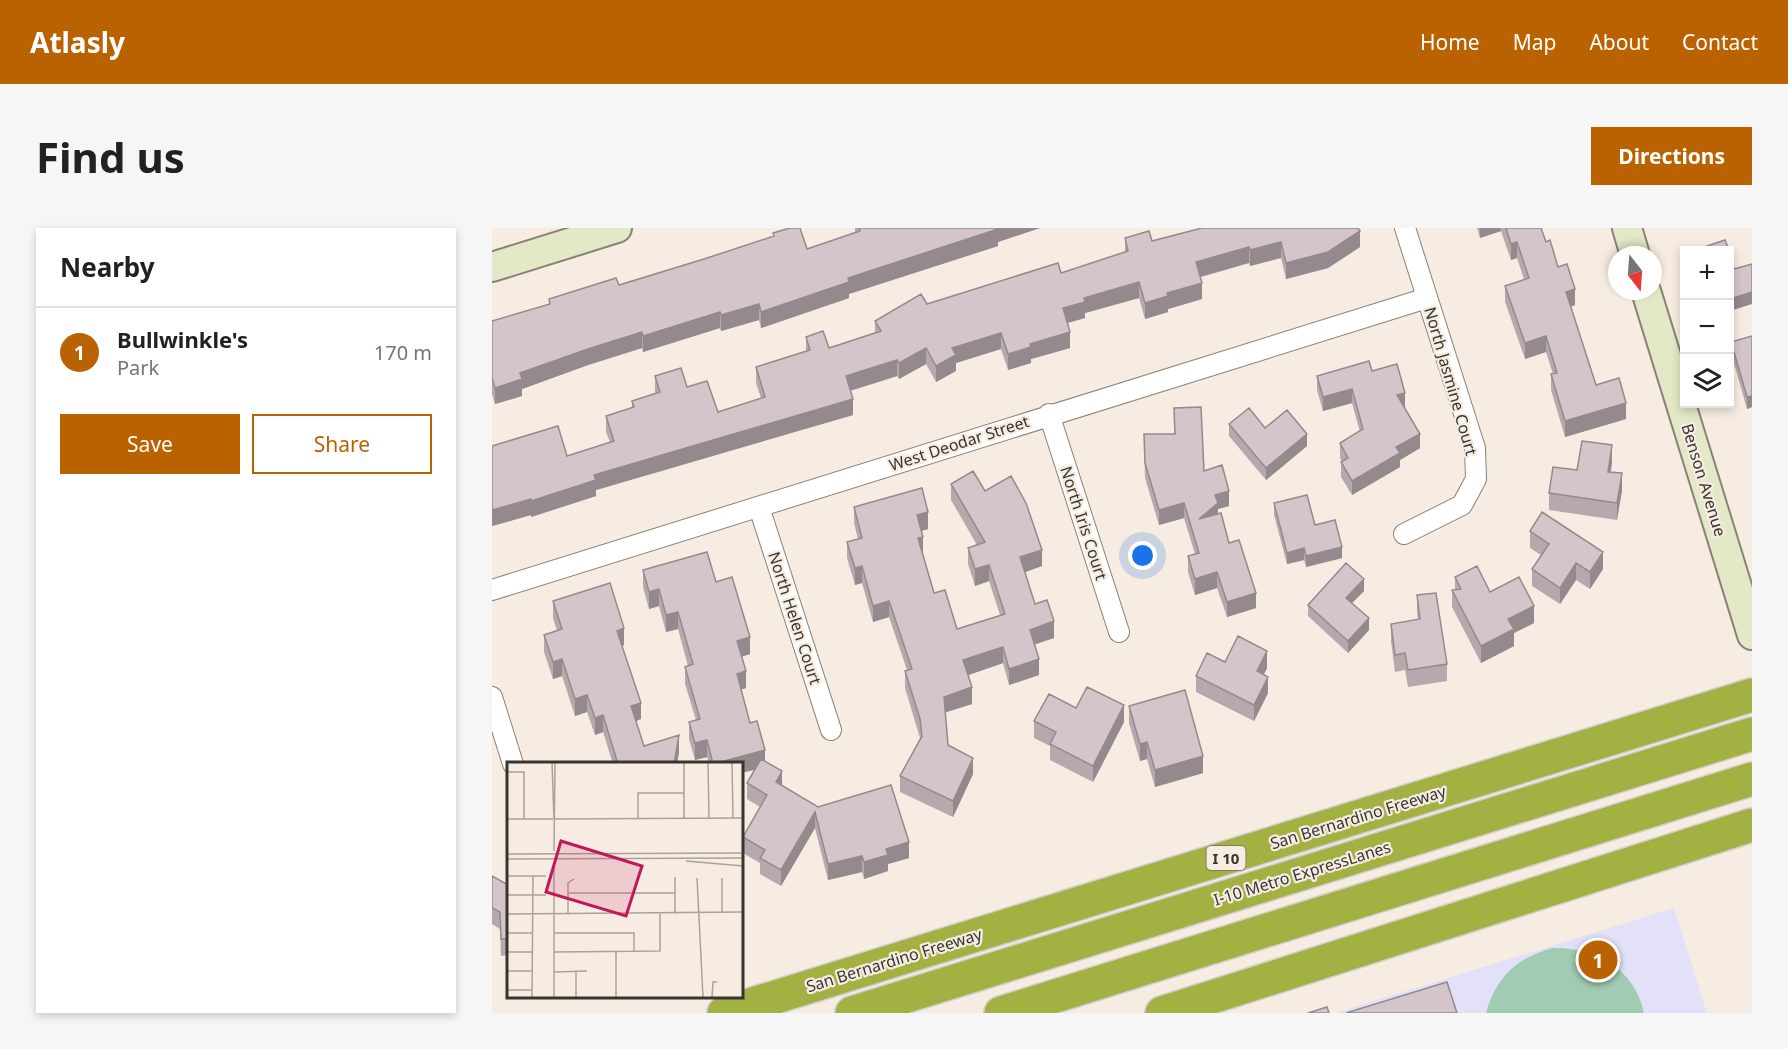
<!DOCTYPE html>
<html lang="en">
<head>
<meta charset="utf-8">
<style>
  :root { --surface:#fff; --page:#f6f6f6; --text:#202124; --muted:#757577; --line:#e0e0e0; --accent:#bb6200 }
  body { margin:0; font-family:"Noto Sans",sans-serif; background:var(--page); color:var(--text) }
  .controls { position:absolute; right:18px; top:18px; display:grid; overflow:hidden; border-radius:0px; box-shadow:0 3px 9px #0003 }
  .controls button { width:54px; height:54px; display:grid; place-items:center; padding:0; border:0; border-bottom:2px solid var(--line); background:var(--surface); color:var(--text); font:30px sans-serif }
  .compass { position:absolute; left:1116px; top:18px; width:54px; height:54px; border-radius:50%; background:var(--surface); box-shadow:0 3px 9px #0003; rotate:163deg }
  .you { position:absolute; left:651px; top:328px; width:21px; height:21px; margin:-15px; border:4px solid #fff; border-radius:50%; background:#1a73e8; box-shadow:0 0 0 9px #1a73e833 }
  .badge { display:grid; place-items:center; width:39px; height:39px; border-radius:50%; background:var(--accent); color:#fff; font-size:20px; font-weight:700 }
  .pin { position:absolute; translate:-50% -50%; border:3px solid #fff; box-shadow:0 2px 6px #0006 }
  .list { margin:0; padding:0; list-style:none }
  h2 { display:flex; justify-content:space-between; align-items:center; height:78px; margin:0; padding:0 24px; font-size:26px }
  h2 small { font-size:20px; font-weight:400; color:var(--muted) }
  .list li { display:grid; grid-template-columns:39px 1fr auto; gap:18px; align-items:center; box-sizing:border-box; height:90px; padding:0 24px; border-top:2px solid var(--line) }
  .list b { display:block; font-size:22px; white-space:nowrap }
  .list p { margin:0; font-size:20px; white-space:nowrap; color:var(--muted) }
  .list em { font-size:20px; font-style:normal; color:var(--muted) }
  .actions { display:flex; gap:12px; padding:18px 24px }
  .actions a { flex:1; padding:14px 0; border:2px solid var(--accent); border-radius:0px; text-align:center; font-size:21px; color:var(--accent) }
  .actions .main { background:var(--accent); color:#fff }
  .icon { flex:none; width:33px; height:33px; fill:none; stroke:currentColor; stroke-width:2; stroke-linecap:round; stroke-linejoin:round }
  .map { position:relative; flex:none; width:1260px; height:785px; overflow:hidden; border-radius:0px }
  header { display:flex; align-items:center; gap:36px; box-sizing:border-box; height:84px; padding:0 30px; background:var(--accent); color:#fff }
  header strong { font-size:28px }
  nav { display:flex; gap:33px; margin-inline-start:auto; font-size:21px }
  .intro { display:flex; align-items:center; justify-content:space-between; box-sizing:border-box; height:144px; padding:0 36px }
  h1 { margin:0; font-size:42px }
  .button { padding:15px 27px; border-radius:0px; background:var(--accent); color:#fff; font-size:21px; font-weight:700 }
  main { display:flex; gap:36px; padding:0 36px }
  aside { flex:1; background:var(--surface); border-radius:0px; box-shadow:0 3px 9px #0003 }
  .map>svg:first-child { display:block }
  .commercial { fill:#e3e1f7 }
  .green { fill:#a1ccb3 }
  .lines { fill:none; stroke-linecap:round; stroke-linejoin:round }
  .street-casing { stroke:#8a8177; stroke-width:22 }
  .secondary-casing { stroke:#8a8177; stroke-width:32 }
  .highway-casing { stroke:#cfcecd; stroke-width:36 }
  .street { stroke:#fff; stroke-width:20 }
  .secondary { stroke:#e3e8c6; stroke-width:28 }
  .highway { stroke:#a3b142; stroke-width:33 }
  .wall { fill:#b6a9ae }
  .shaded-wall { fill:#948a8d }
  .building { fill:#d4c5ca; stroke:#948a8d; stroke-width:1.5 }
  .labels { text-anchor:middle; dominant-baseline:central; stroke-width:4.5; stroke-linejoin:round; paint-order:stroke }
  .shield { fill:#f6ece1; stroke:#716b65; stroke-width:1.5 }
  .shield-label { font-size:15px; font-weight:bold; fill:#383430 }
  .street-label { font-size:16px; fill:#383430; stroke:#f6ece1 }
  .inset-road { fill:none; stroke:#aaa29a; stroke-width:1.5 }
  .view { fill:#c2185b; fill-opacity:0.15; stroke:#c2185b; stroke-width:3 }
  .inset-edge { fill:none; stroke:#383430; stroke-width:3 }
</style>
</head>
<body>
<header>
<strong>Atlasly</strong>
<nav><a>Home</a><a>Map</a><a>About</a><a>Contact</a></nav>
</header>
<div class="intro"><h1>Find us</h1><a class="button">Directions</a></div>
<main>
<aside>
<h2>Nearby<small></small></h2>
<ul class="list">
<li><span class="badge">1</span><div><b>Bullwinkle's</b><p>Park</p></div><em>170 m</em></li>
</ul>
<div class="actions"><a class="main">Save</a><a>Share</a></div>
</aside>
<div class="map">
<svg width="1260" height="785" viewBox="0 0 1260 785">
  <rect width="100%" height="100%" fill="#f6ece1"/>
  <path class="commercial" d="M 1182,680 L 1215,785 L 843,785 Z"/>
  <path class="green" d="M 1060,720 C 1104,719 1142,740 1152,785 L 994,785 C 1004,749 1025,730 1060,720 Z"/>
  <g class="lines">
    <g class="street-casing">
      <path id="street" d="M 557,186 L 627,404
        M 267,279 L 339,502
        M 912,306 L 970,277 L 984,251 L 983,220 L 913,0
        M 0,362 L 935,70
        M 0,469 L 21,536"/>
    </g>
    <g class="secondary-casing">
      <path id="secondary" d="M 1135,0 L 1143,27
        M 0,39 L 125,0
        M 1154,63 L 1260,407"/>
    </g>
    <g class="highway-casing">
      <path id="highway" d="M 232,785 L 1260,467
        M 360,785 L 1260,506
        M 509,785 L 1260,551
        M 670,785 L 1260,597"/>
    </g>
    <use href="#street" class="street"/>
    <use href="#secondary" class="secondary"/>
    <use href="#highway" class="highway"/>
  </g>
  <path class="wall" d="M 363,0 L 548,0 L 506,14 L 506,18 L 357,66 L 357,70 L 269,100 L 267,92 L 229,103 L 228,100 L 151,124 L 150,120 L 96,137 L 30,161 L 30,168 L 3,176 L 0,166 L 0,93 L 57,76 L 57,71 L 127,57 L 281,9 L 281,5 L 315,21 L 363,4 Z
    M 710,0 L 868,19 L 836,40 L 794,51 L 789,30 L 758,38 L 757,35 L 709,49 L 710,71 L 676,81 L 676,84 L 653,91 L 647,70 L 593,85 L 593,90 L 576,95 L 578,120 L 539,131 L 539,135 L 516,142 L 509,121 L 464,135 L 464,143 L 444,154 L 434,136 L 407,151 L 405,148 L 358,163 L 361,187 L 104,262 L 104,268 L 39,289 L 39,287 L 0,298 L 75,228 L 118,214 L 114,204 L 114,188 L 140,180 L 140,173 L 163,165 L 163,148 L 195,159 L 226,184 L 269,170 L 264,155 L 264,139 L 314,124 L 314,109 L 337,120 L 383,105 L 383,93 L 435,76 L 569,45 L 633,24 L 633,10 L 660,13 Z
    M 985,0 L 1049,0 L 1054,14 L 1066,39 L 1083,77 L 1079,79 L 1104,157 L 1134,191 L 1073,209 L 1059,162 L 1059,146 L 1061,146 L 1054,124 L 1033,131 L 1013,74 L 1013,58 L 1032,51 L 1025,30 L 1019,32 L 1009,3 L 988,10 Z
    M 1260,108 L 1260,179 L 1255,181 L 1239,125 L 1239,114 Z
    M 880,143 L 913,180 L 912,180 L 928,220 L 908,232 L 908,239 L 860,267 L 849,249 L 849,234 L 850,234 L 848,230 L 848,215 L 868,204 L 860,175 L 831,183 L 825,162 L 825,148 Z
    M 682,180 L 712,243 L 737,278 L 726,281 L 726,286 L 764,380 L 735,389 L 725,360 L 703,367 L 696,344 L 696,328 L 703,326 L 692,290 L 667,297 L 653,250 L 652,206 L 682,206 Z
    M 737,196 L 773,200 L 815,218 L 774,252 L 737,208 Z
    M 1120,234 L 1119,244 L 1130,262 L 1125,292 L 1057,282 L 1057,265 Z
    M 459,256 L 493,263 L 550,338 L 532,344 L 543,376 L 562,410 L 543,416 L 547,447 L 517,457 L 511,435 L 476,447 L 480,476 L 453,484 L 456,517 L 481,546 L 461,589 L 408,564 L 408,548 L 428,510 L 413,460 L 413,443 L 415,442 L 397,389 L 381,394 L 370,355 L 363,357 L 355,330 L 355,314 L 366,311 L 362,295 L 362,279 L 436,301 L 429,303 L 431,325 L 430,325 L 442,365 L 465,401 L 508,387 L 497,353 L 483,358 L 476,336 L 476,320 L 485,317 L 459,272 Z
    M 782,275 L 850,330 L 814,339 L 812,332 L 795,336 L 782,287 Z
    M 1038,303 L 1111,341 L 1098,361 L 1084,352 L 1068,376 L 1040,358 L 1040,341 L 1049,327 L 1038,320 Z
    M 151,342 L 224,354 L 258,426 L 249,429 L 254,460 L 249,461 L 258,495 L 273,533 L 290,557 L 326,579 L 417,630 L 396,636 L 396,643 L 372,651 L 370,644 L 336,652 L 323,600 L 289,658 L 268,646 L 268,635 L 251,625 L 251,609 L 268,579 L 255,571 L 255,555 L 262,542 L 249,545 L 249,536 L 217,536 L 215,529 L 203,532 L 197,511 L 197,494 L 204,492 L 193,456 L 193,439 L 196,438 L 186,401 L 174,404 L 167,378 L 157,381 L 151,359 Z
    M 963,349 L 998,364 L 1042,395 L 1022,405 L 1022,418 L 989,435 L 960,379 L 960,362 L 963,362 Z
    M 872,363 L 860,375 L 877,402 L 856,425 L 816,388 L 816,377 Z
    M 925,367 L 955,436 L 955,453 L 916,459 L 913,442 L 903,444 L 899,413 L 899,396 L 926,392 L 925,384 Z
    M 61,373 L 132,417 L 130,418 L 149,491 L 144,493 L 152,518 L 187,524 L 185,536 L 121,536 L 111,504 L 103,507 L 95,484 L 83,488 L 70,448 L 61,451 L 52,424 L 52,407 L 65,403 L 61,390 Z
    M 733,434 L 775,440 L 772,446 L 776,465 L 762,493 L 704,464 L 704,448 Z
    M 637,478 L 711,545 L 663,559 L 655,531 L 648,533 L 637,495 Z
    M 584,480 L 632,494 L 601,554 L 558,532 L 558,518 L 542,510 L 542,493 Z
    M 0,648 L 16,657 L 16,727 L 9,728 L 8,701 L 0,696 Z"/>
  <path class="shaded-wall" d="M 504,0 L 548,0 L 506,14 L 506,18 L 357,66 L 357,70 L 269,100 L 269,84 L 356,50 Z
    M 988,0 L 1009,0 L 1009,3 L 988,10 Z
    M 868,3 L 868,19 L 836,40 L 794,51 L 794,35 Z
    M 789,14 L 789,30 L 758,38 L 758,22 Z
    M 1025,14 L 1025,30 L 1019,32 L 1019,16 Z
    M 757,19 L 757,35 L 704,50 L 704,34 Z
    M 647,54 L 647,70 L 593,85 L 593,90 L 571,96 L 571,80 L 592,70 Z
    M 710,55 L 710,71 L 676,81 L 676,84 L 653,91 L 653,75 L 675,65 Z
    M 1083,61 L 1083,77 L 1074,80 L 1074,64 Z
    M 1260,64 L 1260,76 L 1238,83 L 1238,71 Z
    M 267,76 L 267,92 L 229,103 L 229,87 Z
    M 228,84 L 228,100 L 151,124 L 151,108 Z
    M 150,104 L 150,120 L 96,137 L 30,161 L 30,168 L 3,176 L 3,160 L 28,145 L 96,121 Z
    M 578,104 L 578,120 L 539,131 L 539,135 L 516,142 L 516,126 L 538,116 Z
    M 509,105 L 509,121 L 464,135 L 464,143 L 444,154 L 444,138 L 460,120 Z
    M 1054,108 L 1054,124 L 1033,131 L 1033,115 Z
    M 434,120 L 434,136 L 407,151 L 407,135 Z
    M 405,132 L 405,148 L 354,164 L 354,148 Z
    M 860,161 L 860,175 L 831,183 L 831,169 Z
    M 913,165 L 913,180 L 905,182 L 905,167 Z
    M 1260,168 L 1260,179 L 1255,181 L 1255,169 Z
    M 361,171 L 361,187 L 104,262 L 104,268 L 39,289 L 39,273 L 102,247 Z
    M 1134,175 L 1134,191 L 1073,209 L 1073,193 Z
    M 815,206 L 815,218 L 774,252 L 774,240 Z
    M 928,206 L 928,220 L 908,232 L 908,239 L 860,267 L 860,253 L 904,219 Z
    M 1120,217 L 1120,234 L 1116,260 L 1116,244 Z
    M 1130,245 L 1130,262 L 1125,292 L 1125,275 Z
    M 737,263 L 737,278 L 726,281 L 726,290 L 707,291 L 723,267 Z
    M 39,271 L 39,287 L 0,298 L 0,282 Z
    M 692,275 L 692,290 L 667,297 L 667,282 Z
    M 436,284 L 436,301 L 425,304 L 425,287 Z
    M 431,309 L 431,325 L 426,326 L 426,310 Z
    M 850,319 L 850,330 L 814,339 L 814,328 Z
    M 812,320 L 812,332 L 795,336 L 795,325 Z
    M 550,322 L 550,338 L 528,346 L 528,329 Z
    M 1111,324 L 1111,341 L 1098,361 L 1098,344 Z
    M 1084,335 L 1084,352 L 1068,376 L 1068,360 Z
    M 497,337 L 497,353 L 483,358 L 483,341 Z
    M 370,338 L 370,355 L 363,357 L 363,340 Z
    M 725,344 L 725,360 L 703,367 L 703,351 Z
    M 872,351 L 872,363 L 854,381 L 854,370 Z
    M 167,361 L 167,378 L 157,381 L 157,364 Z
    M 764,365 L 764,380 L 735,389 L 735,374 Z
    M 397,373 L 397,389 L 381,394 L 381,378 Z
    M 1042,378 L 1042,395 L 1022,405 L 1022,418 L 989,435 L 989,418 L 1016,391 Z
    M 186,384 L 186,401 L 174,404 L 174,387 Z
    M 877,390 L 877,402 L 856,425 L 856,413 Z
    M 562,393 L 562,410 L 538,418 L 538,402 Z
    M 132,400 L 132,417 L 125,420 L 125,403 Z
    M 258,409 L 258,426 L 245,430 L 245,413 Z
    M 511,419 L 511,435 L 471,449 L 471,432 Z
    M 775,423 L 775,440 L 765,460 L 765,443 Z
    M 70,431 L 70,448 L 61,451 L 61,434 Z
    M 547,431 L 547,447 L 517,457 L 517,441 Z
    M 254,443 L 254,460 L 245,463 L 245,446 Z
    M 776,449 L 776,465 L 762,493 L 762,477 Z
    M 480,459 L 480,476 L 452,485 L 452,469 Z
    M 95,467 L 95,484 L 83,488 L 83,471 Z
    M 149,475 L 149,491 L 139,495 L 139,478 Z
    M 632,477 L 632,494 L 601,554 L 601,538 Z
    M 111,487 L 111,504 L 103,507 L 103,490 Z
    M 187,507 L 187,524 L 185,536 L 182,536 Z
    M 215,512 L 215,529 L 203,532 L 203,515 Z
    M 655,514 L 655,531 L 648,533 L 648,516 Z
    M 273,522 L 273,539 L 249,545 L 249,536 L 221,536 Z
    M 711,528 L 711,545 L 663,559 L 663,542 Z
    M 481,530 L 481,546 L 461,589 L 461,573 Z
    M 290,543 L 290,559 L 284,554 Z
    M 323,584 L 323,600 L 289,658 L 289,642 Z
    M 417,614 L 417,630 L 396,636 L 396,643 L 372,651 L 372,634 L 394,621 Z
    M 370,628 L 370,644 L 336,652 L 336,636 Z"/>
  <path class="building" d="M 298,0 L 308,0 L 315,21 L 368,3 L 367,0 L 505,0 L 506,1 L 356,50 L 357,54 L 269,84 L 267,76 L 229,87 L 228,84 L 151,108 L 150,104 L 96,121 L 28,145 L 30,151 L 3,160 L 0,150 L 0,93 L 58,76 L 57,71 L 124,50 L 127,57 L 212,31 L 282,8 L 281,5 Z
    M 710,0 L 866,0 L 868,3 L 836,24 L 794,35 L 789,14 L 758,22 L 757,19 L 704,34 L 710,55 L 675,65 L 676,68 L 653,75 L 647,54 L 592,70 L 593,74 L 571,80 L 578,104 L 538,116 L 539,119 L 516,126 L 509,105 L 460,120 L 464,127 L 444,138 L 434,120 L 407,135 L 405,132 L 354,148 L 361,171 L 102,247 L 104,252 L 39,273 L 39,271 L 0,282 L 0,218 L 66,198 L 75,228 L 122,213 L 114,188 L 142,179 L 140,173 L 168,164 L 163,148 L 189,140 L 195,159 L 215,153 L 226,184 L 273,169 L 264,139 L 318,122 L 314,109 L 331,103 L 337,120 L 389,103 L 383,93 L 429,66 L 435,76 L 566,35 L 569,45 L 636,23 L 633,10 L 657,3 L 660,13 Z
    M 1014,0 L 1049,0 L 1054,14 L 1058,12 L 1066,39 L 1075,36 L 1083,61 L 1074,64 L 1104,157 L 1127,150 L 1134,175 L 1073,193 L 1059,146 L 1065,145 L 1054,108 L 1033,115 L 1013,58 L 1037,50 L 1025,14 L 1019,16 Z
    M 1233,12 L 1237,22 L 1206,22 L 1206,21 Z
    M 1238,25 L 1242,41 L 1260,36 L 1260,64 L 1238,71 Z
    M 1260,108 L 1260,168 L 1255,169 L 1239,114 Z
    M 877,133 L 880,143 L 905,136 L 913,165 L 905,167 L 928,206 L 904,219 L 908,225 L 860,253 L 849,234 L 856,230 L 848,215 L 871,201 L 860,161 L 831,169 L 825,148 Z
    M 709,179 L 712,243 L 730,237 L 737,263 L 723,267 L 726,275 L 707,291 L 729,285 L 737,315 L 747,312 L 764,365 L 735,374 L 725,344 L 703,351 L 696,328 L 707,325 L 692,275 L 667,282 L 653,235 L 652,206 L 683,206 L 682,180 Z
    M 757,180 L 773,200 L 795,182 L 815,206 L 774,240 L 737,196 Z
    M 1090,213 L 1120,217 L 1116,244 L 1130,245 L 1125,275 L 1057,265 L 1061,239 L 1085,242 Z
    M 481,243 L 493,263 L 519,248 L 534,275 L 550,322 L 528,329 L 543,376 L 555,372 L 562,393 L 538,402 L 547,431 L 517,441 L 511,419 L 471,432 L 480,459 L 452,469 L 456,517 L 481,530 L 461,573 L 408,548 L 430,508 L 428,491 L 413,443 L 420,441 L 397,373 L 381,378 L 370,338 L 363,340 L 355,314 L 370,310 L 362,279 L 430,260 L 436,284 L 425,287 L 431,309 L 426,310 L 442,365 L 453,362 L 465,401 L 513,386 L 497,337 L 483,341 L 476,320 L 493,314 L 459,256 Z
    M 815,267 L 823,297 L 843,292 L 850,319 L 814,328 L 812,320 L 795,325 L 782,275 Z
    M 1050,284 L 1111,324 L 1098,344 L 1084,335 L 1068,360 L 1040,341 L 1057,316 L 1038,303 Z
    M 215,324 L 224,354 L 240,349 L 258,409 L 245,413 L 254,443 L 245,446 L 258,495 L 265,493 L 273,522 L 221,536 L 215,512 L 203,515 L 197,494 L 208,491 L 193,439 L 201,436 L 186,384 L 174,387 L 167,361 L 157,364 L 151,342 Z
    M 854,335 L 872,351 L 854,370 L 877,390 L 856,413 L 816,377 Z
    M 985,338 L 998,364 L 1027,349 L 1042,378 L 1016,391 L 1022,401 L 989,418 L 960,362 L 969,361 L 963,349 Z
    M 118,355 L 132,400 L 125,403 L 149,475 L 139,478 L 152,518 L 187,507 L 182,536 L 126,536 L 111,487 L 103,490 L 95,467 L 83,471 L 70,431 L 61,434 L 52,407 L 70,401 L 61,373 Z
    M 944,365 L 955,436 L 916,442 L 913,425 L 903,427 L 899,396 L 928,391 L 925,367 Z
    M 746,408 L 775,423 L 765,443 L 776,449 L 762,477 L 704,448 L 715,425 L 733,434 Z
    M 595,459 L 632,477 L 601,538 L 558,516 L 564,504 L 542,493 L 557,466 L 584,480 Z
    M 693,462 L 711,528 L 663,542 L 655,514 L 648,516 L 637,478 Z
    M 269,531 L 290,543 L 284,554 L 326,579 L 399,557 L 417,614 L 394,621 L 396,627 L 372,634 L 370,628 L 336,636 L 323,584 L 289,642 L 268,630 L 273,622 L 251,609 L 275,567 L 255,555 Z
    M 0,648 L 16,657 L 16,711 L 9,711 L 8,684 L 0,680 Z
    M 955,754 L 965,785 L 854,785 Z
    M 835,779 L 837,785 L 816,785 Z"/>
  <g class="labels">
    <rect class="shield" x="714.5" y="618" width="39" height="24" rx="4.5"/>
    <g class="shield-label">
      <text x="734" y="630">I 10</text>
    </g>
    <g class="street-label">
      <text transform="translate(959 153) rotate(74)">North Jasmine Court</text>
      <text transform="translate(467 215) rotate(-18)">West Deodar Street</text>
      <text transform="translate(1212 252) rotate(73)">Benson Avenue</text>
      <text transform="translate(592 295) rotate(72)">North Iris Court</text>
      <text transform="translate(303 390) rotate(72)">North Helen Court</text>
      <text transform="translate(866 589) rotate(-17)">San Bernardino Freeway</text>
      <text transform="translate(810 645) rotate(-17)">I-10 Metro ExpressLanes</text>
      <text transform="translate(402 732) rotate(-17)">San Bernardino Freeway</text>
    </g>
  </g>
  <g transform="translate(15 534)">
    <rect width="236" height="236" fill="#f6ece1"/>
    <path class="inset-road" d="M 45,0 L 47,57M 201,0 L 202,56M 225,0 L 226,56M 0,10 L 17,10 L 17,57M 177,56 L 177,0M 0,57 L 46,57M 47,57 L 236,56M 131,57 L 131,31 L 177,31M 47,89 L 48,0M 0,92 L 236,91M 0,97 L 236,96M 179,99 L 236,104M 47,103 L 47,235M 0,114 L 39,114M 168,115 L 168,152M 190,116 L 196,235M 215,116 L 215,151M 61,131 L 168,131M 0,133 L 39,133M 0,152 L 236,150M 61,152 L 61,121 L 67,117M 0,171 L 25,171M 47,171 L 127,171 L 127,190M 0,190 L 25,190M 47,190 L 153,189 L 153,152M 0,209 L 25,209M 47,210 L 80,209M 69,210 L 69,235M 0,228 L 25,228M 25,235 L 26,114M 109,235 L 109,190M 205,235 L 206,220 L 210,220"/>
    <path class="view" d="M 54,79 L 135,104 L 119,154 L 39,130 Z"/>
    <rect width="236" height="236" class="inset-edge"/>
  </g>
</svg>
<div class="controls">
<button>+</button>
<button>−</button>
<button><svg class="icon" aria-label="layers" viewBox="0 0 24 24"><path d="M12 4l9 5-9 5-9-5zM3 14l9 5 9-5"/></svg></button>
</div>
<svg class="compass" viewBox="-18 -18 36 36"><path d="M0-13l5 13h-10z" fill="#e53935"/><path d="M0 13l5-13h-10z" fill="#757577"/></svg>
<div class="you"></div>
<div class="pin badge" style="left:1106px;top:732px">1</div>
</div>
</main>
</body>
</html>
